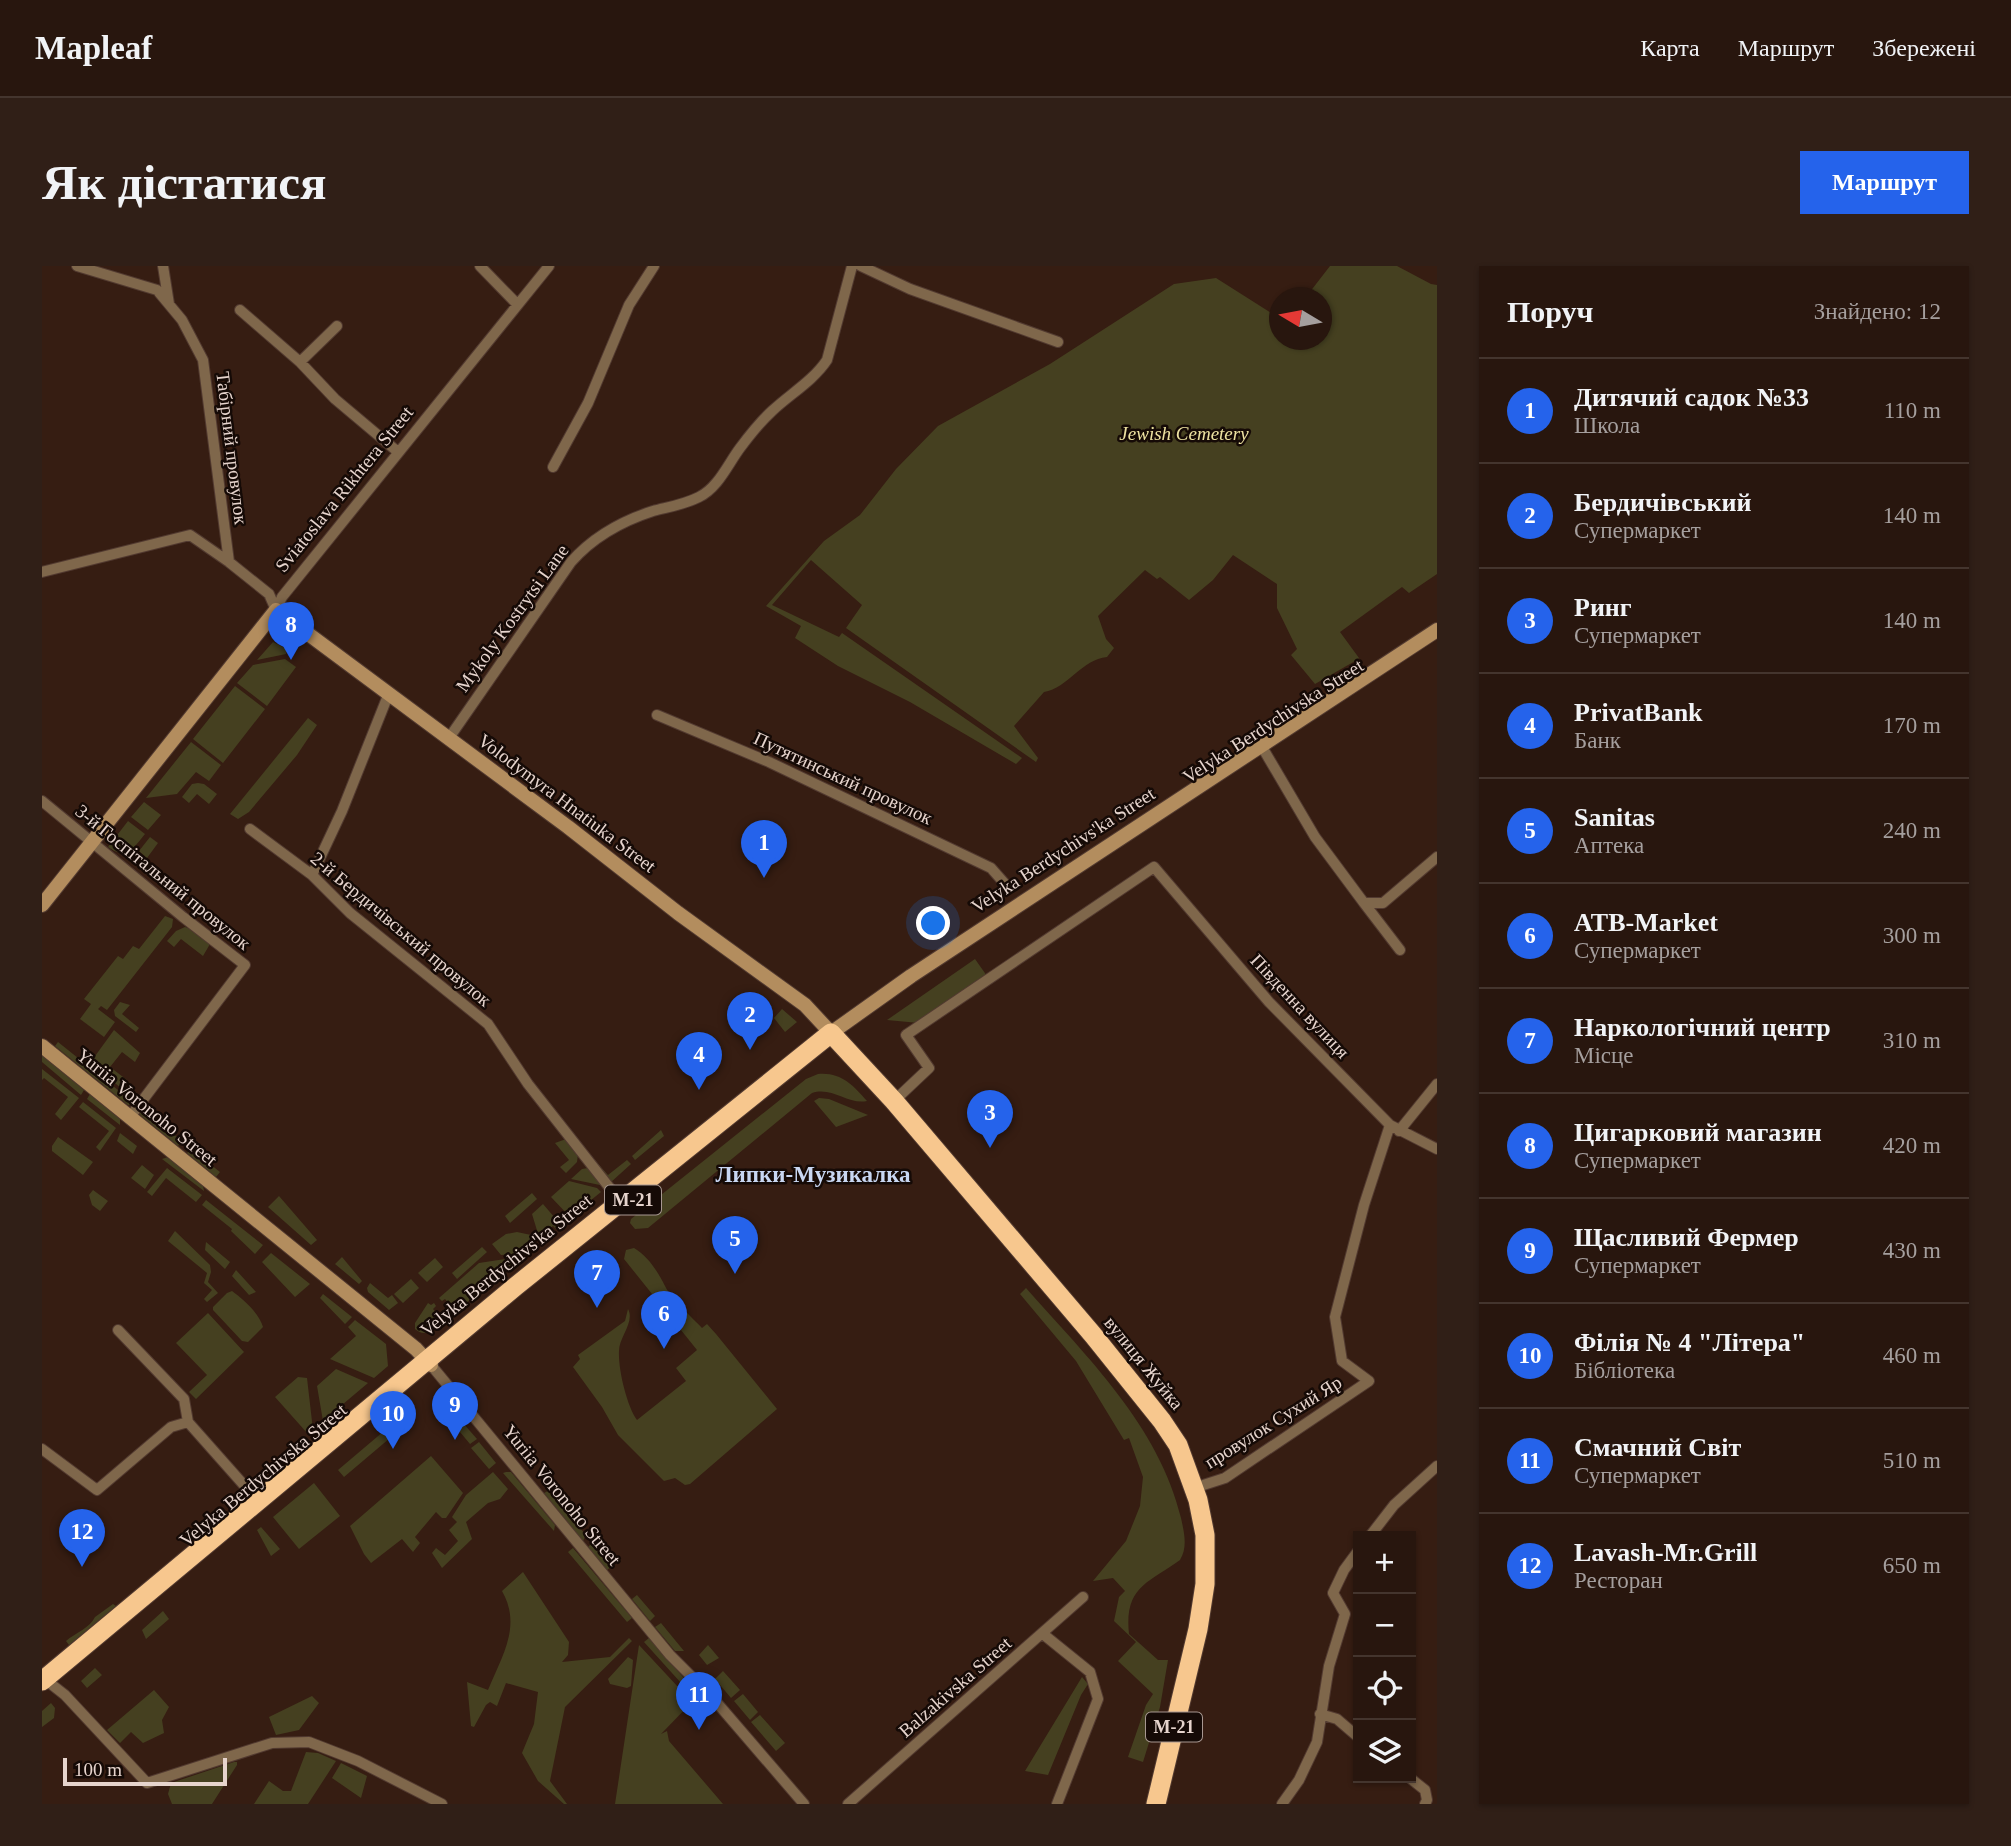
<!DOCTYPE html>
<html lang="uk">
<head>
<meta charset="utf-8">
<style>
  :root { --surface:#28160e; --page:#301f17; --text:#f1f3f6; --muted:#a59f9e; --line:#44352e; --accent:#2563eb }
  body { margin:0; font-family:"Times New Roman",serif; background:var(--page); color:var(--text) }
  .controls { position:absolute; right:21px; bottom:21px; display:grid; overflow:hidden; border-radius:0px; box-shadow:0 2px 5px #0004 }
  .controls button { width:63px; height:63px; display:grid; place-items:center; padding:0; border:0; border-bottom:2px solid var(--line); background:var(--surface); color:var(--text); font:35px sans-serif }
  .compass { position:absolute; left:1227px; top:21px; width:63px; height:63px; border-radius:50%; background:var(--surface); box-shadow:0 2px 5px #0004; rotate:280deg }
  .scale { position:absolute; left:21px; bottom:18px; width:164px; box-sizing:border-box; padding-left:7px; border:4px solid #e6d4cd; border-top:0; font-size:19px; line-height:24px; white-space:nowrap; color:#e6d4cd; -webkit-text-stroke:5px #150a06; paint-order:stroke }
  .you { position:absolute; left:892px; top:658px; width:24px; height:24px; margin:-18px; border:5px solid #fff; border-radius:50%; background:#1a73e8; box-shadow:0 0 0 10px #1a73e833 }
  .badge { display:grid; place-items:center; width:46px; height:46px; border-radius:50%; background:var(--accent); color:#fff; font-size:23px; font-weight:700 }
  .pin { position:absolute; translate:-50% -58px; filter:drop-shadow(0 2px 4px #0008) }
  .pin::after { content:''; position:absolute; top:37px; width:24px; height:21px; background:inherit; clip-path:polygon(0 0,100% 0,50% 100%) }
  .list { margin:0; padding:0; list-style:none }
  h2 { display:flex; justify-content:space-between; align-items:center; height:91px; margin:0; padding:0 28px; font-size:30px }
  h2 small { font-size:23px; font-weight:400; color:var(--muted) }
  .list li { display:grid; grid-template-columns:46px 1fr auto; gap:21px; align-items:center; box-sizing:border-box; height:105px; padding:0 28px; border-top:2px solid var(--line) }
  .list b { display:block; font-size:26px; white-space:nowrap }
  .list p { margin:0; font-size:23px; white-space:nowrap; color:var(--muted) }
  .list em { font-size:23px; font-style:normal; color:var(--muted) }
  .icon { flex:none; width:38px; height:38px; fill:none; stroke:currentColor; stroke-width:2; stroke-linecap:round; stroke-linejoin:round }
  .map { position:relative; flex:none; width:1395px; height:1538px; overflow:hidden; border-radius:0px }
  header { display:flex; align-items:center; gap:42px; box-sizing:border-box; height:98px; padding:0 35px; background:var(--surface); border-bottom:2px solid var(--line) }
  header strong { font-size:33px }
  nav { display:flex; gap:38px; margin-inline-start:auto; font-size:24px }
  .intro { display:flex; align-items:center; justify-content:space-between; box-sizing:border-box; height:168px; padding:0 42px }
  h1 { margin:0; font-size:49px }
  .button { padding:18px 32px; border-radius:0px; background:var(--accent); color:#fff; font-size:24px; font-weight:700 }
  main { display:flex; gap:42px; padding:0 42px }
  aside { flex:1; background:var(--surface); border-radius:0px; box-shadow:0 2px 5px #0004 }
  .map>svg:first-child { display:block }
  .green { fill:#454020 }
  .lines { fill:none; stroke-linecap:round; stroke-linejoin:round }
  .street-casing { stroke:#523a30; stroke-width:12 }
  .secondary-casing { stroke:#523a30; stroke-width:16 }
  .highway-casing { stroke:#523a30; stroke-width:21 }
  .street { stroke:#7f674b; stroke-width:10 }
  .secondary { stroke:#b38d5e; stroke-width:14 }
  .highway { stroke:#f7c78e; stroke-width:19 }
  .labels { text-anchor:middle; dominant-baseline:central; stroke-width:5; stroke-linejoin:round; paint-order:stroke }
  .shield { fill:#150a06; stroke:#a79791; stroke-width:2 }
  .shield-label { font-size:18px; font-weight:bold; fill:#e6d4cd }
  .park-label { font-size:19px; font-style:italic; fill:#ede2a1; stroke:#150a06 }
  .street-label { font-size:19px; fill:#e6d4cd; stroke:#150a06 }
  .quarter-label { font-size:23px; font-weight:bold; fill:#c9d7f2; stroke:#150a06 }
</style>
</head>
<body>
<header>
<strong>Mapleaf</strong>
<nav><a>Карта</a><a>Маршрут</a><a>Збережені</a></nav>
</header>
<div class="intro"><h1>Як дістатися</h1><a class="button">Маршрут</a></div>
<main>
<div class="map">
<svg width="1395" height="1538" viewBox="0 0 1395 1538">
  <rect width="100%" height="100%" fill="#361d12"/>
  <path class="green" d="M 1288,0 L 1355,0 L 1389,18 L 1395,19 L 1395,308 L 1367,327 L 1360,321 L 1298,366 L 1317,392 L 1313,395 L 1273,418 L 1249,389 L 1255,383 L 1235,342 L 1235,318 L 1191,289 L 1171,314 L 1147,334 L 1118,311 L 1115,313 L 1103,304 L 1056,350 L 1064,373 L 1072,382 L 1065,391 C 1040,393 1026,422 1002,426 L 972,460 L 996,492 L 994,496 L 804,362 L 820,339 L 769,294 L 730,339 L 797,371 L 800,367 L 980,492 L 974,498 L 868,436 L 796,400 L 753,372 L 759,360 L 724,340 L 782,275 L 818,249 L 854,203 L 896,160 L 1008,98 L 1132,18 L 1174,12 L 1237,52 L 1238,74 L 1280,74 L 1280,32 L 1264,31 Z
    M 231,376 L 245,383 L 244,388 L 215,394 Z
    M 243,393 L 254,401 L 225,440 L 195,417 L 211,399 Z
    M 193,420 L 223,443 L 181,497 L 151,473 Z
    M 266,452 L 275,459 L 255,489 L 207,546 L 196,553 L 188,548 Z
    M 149,476 L 179,499 L 167,515 L 154,506 L 135,528 L 104,532 Z
    M 156,517 L 162,518 L 175,528 L 167,538 L 155,528 L 147,537 L 140,531 L 150,518 Z
    M 102,536 L 119,549 L 106,564 L 89,551 Z
    M 86,555 L 103,568 C 92,582 83,594 66,581 Z
    M 108,571 L 116,577 L 105,592 L 97,585 Z
    M 123,650 L 131,653 L 130,661 L 65,744 L 59,740 L 56,743 L 73,756 L 62,771 L 38,753 L 49,738 L 42,733 L 76,690 L 81,693 L 91,680 L 97,683 Z
    M 143,661 L 149,663 L 168,678 L 161,690 L 139,673 L 132,681 L 125,675 L 134,665 Z
    M 933,693 L 945,710 L 877,757 L 845,754 Z
    M 78,736 L 88,739 L 80,748 L 97,762 L 94,766 L 73,750 L 72,744 Z
    M 740,743 L 755,756 L 743,766 L 732,752 Z
    M 72,764 L 98,787 L 93,796 L 80,786 L 68,801 L 85,814 L 79,822 L 48,797 Z
    M 16,776 L 91,836 L 91,839 L 86,839 L 13,780 Z
    M 0,789 L 42,824 L 39,829 L 0,796 Z
    M 0,803 L 37,832 L 19,854 L 13,848 L 26,831 L 2,812 L 0,814 Z
    M 776,808 C 799,806 811,819 825,835 C 806,839 790,820 770,827 L 606,962 L 593,963 L 588,957 L 589,953 L 764,813 Z
    M 48,828 L 78,853 L 78,859 L 45,833 Z
    M 777,832 L 787,833 L 826,849 L 794,861 L 772,835 Z
    M 41,836 L 74,862 L 58,885 L 54,881 L 67,865 L 37,841 Z
    M 100,843 L 140,875 L 136,880 L 97,848 Z
    M 619,864 L 622,870 L 593,894 L 590,890 Z
    M 78,867 L 95,880 L 91,888 L 75,875 Z
    M 16,871 L 51,896 L 41,909 L 10,885 L 10,880 Z
    M 524,873 L 536,888 L 535,896 L 524,907 L 518,901 L 527,894 L 513,877 Z
    M 149,883 L 178,906 L 174,911 L 145,887 Z
    M 126,891 L 161,920 L 162,925 L 120,893 Z
    M 549,891 L 550,891 L 566,909 L 585,894 L 589,898 L 568,917 Z
    M 100,899 L 112,909 L 103,923 L 89,912 Z
    M 125,902 L 160,929 L 154,936 L 124,912 L 110,930 L 105,926 Z
    M 546,902 L 559,918 L 558,919 L 529,913 L 540,903 Z
    M 527,915 L 555,922 L 559,926 L 528,951 L 509,931 Z
    M 51,924 L 66,935 L 58,945 L 50,939 L 47,929 Z
    M 490,927 L 495,933 L 468,957 L 463,950 Z
    M 237,930 L 275,974 L 269,979 L 226,941 Z
    M 164,934 L 221,979 L 213,988 L 189,965 L 190,963 L 160,939 Z
    M 501,938 L 519,959 L 514,963 L 511,960 L 497,971 L 490,948 Z
    M 133,965 L 168,999 L 169,1006 L 166,1016 L 176,1027 L 165,1036 L 162,1033 L 170,1024 L 162,1017 L 165,1007 L 126,975 Z
    M 475,966 L 489,969 L 494,974 L 489,979 L 491,983 L 485,987 L 459,989 L 450,978 L 464,968 Z
    M 164,976 L 188,996 L 183,1003 L 163,984 Z
    M 440,981 L 445,986 L 415,1013 L 410,1007 Z
    M 592,982 C 606,990 616,1006 623,1020 C 629,1033 650,1051 660,1062 L 665,1058 L 674,1068 L 735,1143 L 648,1218 L 643,1219 L 633,1212 L 622,1215 L 576,1169 L 560,1141 L 531,1101 L 538,1093 L 536,1089 L 583,1055 L 586,1043 C 593,1056 577,1071 577,1085 C 576,1103 585,1140 595,1154 L 644,1115 L 634,1102 L 655,1084 L 582,993 L 584,984 Z
    M 229,987 L 268,1018 L 253,1031 L 220,996 Z
    M 482,990 L 412,1047 L 406,1043 L 409,1040 L 403,1033 L 400,1035 L 397,1032 L 437,997 Z
    M 300,991 L 320,1015 L 317,1018 L 293,998 Z
    M 393,992 L 401,1001 L 385,1016 L 376,1007 Z
    M 194,1004 L 214,1026 L 207,1029 L 190,1010 Z
    M 369,1013 L 377,1022 L 361,1037 L 352,1028 Z
    M 328,1017 L 346,1032 L 350,1029 L 356,1037 L 347,1044 L 326,1026 L 325,1022 Z
    M 984,1022 C 1045,1091 1117,1160 1139,1252 C 1142,1266 1146,1281 1138,1294 C 1106,1317 1082,1321 1087,1368 L 1116,1394 L 1126,1394 L 1118,1441 L 1101,1496 L 1086,1491 L 1104,1439 L 1111,1428 L 1076,1395 L 1094,1376 L 1072,1355 L 1077,1331 L 1083,1325 L 1071,1312 L 1051,1315 L 1084,1275 L 1098,1240 L 1101,1211 L 1087,1172 L 1082,1174 L 1034,1095 L 978,1028 Z
    M 190,1025 C 201,1033 217,1047 221,1061 L 206,1076 L 200,1075 L 171,1044 L 171,1041 L 185,1027 Z
    M 281,1028 L 310,1051 L 303,1058 L 278,1032 Z
    M 386,1037 L 389,1039 L 392,1037 L 394,1040 L 391,1043 L 397,1050 L 400,1048 L 403,1055 C 394,1062 384,1073 373,1063 L 373,1057 Z
    M 166,1047 L 202,1086 L 154,1133 L 147,1126 L 165,1109 L 134,1077 Z
    M 313,1054 L 344,1078 L 346,1100 L 332,1112 L 288,1093 L 314,1070 L 306,1061 Z
    M 294,1103 L 326,1117 L 281,1155 L 275,1120 Z
    M 256,1111 L 265,1112 L 271,1164 L 266,1168 L 233,1131 Z
    M 368,1143 L 374,1150 L 302,1211 L 296,1204 Z
    M 414,1149 L 435,1173 L 428,1178 L 408,1154 Z
    M 437,1176 L 454,1197 L 447,1203 L 429,1182 Z
    M 389,1190 L 421,1227 L 404,1252 L 400,1252 L 394,1246 L 373,1271 L 378,1277 L 371,1286 L 360,1273 L 329,1297 L 322,1288 L 308,1260 Z
    M 451,1206 L 466,1223 L 458,1233 L 446,1237 L 424,1256 L 430,1273 L 400,1302 L 390,1287 L 394,1282 L 403,1289 L 416,1275 L 407,1264 L 415,1256 L 410,1251 L 424,1229 Z
    M 464,1206 L 469,1206 L 513,1259 L 512,1265 L 461,1207 Z
    M 272,1217 L 298,1250 L 257,1283 L 231,1251 Z
    M 506,1225 L 544,1269 L 541,1275 L 502,1227 Z
    M 219,1261 L 238,1283 L 229,1290 L 215,1264 Z
    M 551,1276 L 570,1300 L 565,1304 L 546,1281 Z
    M 531,1282 L 590,1352 L 585,1356 L 526,1286 Z
    M 481,1306 L 527,1376 L 526,1389 L 520,1396 L 568,1391 L 587,1372 L 590,1375 L 523,1441 L 508,1515 L 525,1538 L 522,1538 L 496,1515 L 480,1487 L 492,1458 L 496,1426 L 464,1417 L 455,1440 L 448,1436 L 444,1439 L 432,1461 L 429,1460 L 425,1416 L 446,1424 C 460,1390 480,1360 460,1325 Z
    M 595,1329 L 613,1350 L 608,1355 L 590,1333 Z
    M 71,1338 L 74,1340 L 27,1379 L 24,1375 C 33,1367 48,1362 53,1351 Z
    M 121,1345 L 127,1353 L 104,1373 L 100,1364 Z
    M 619,1357 L 642,1385 L 633,1385 L 613,1361 Z
    M 607,1372 L 661,1434 L 658,1438 L 602,1376 Z
    M 597,1379 L 650,1436 L 619,1468 L 625,1465 L 627,1475 L 681,1538 L 573,1538 Z
    M 666,1379 L 677,1392 L 665,1399 L 657,1389 Z
    M 586,1391 L 591,1394 L 589,1420 L 585,1422 L 568,1418 L 566,1413 Z
    M 53,1402 L 60,1409 L 45,1422 L 39,1415 Z
    M 681,1405 L 698,1424 L 689,1432 L 673,1413 Z
    M 1040,1411 L 1046,1418 L 1039,1429 L 1006,1509 L 983,1505 Z
    M 112,1424 L 127,1441 L 120,1454 L 122,1467 L 101,1477 L 89,1466 L 78,1477 L 65,1464 Z
    M 701,1428 L 716,1446 L 708,1454 L 692,1435 Z
    M 270,1430 L 277,1437 L 257,1464 L 234,1469 L 227,1451 Z
    M 9,1437 L 13,1442 L 12,1452 L 0,1461 L 0,1445 Z
    M 718,1449 L 743,1477 L 734,1485 L 709,1456 Z
    M 264,1486 L 276,1487 L 294,1495 L 266,1538 L 212,1538 L 227,1515 L 241,1525 L 249,1525 Z
    M 192,1496 L 195,1496 L 195,1499 L 170,1538 L 130,1538 L 126,1528 L 129,1517 Z
    M 299,1497 L 325,1510 L 319,1532 L 290,1512 Z"/>
  <g class="lines">
    <g class="street-casing">
      <path id="street" d="M 35,0 L 115,24 L 140,54 L 161,94 L 187,296
        M 121,0 L 127,38
        M 438,0 L 475,38
        M 819,0 L 868,23 L 1016,76
        M 198,44 L 258,96 L 293,133 L 356,186
        M 258,96 L 295,60
        M 511,201 L 546,137 L 587,39 L 612,0
        M 0,306 L 148,269 L 187,296 L 227,328 L 234,344
        M 234,344 L 240,331 L 507,0
        M 615,449 L 727,496 L 949,602 L 964,619
        M 407,472 L 529,296 C 551,271 580,255 611,245 C 626,241 641,239 657,231 C 676,222 686,198 698,182 C 707,170 718,156 730,145 C 748,128 771,115 785,94 L 810,0
        M 1223,486 L 1273,571 L 1322,637 L 1341,637 L 1395,591
        M 0,535 L 141,651 L 203,699 L 88,851
        M 208,563 L 270,609 L 308,647 L 446,758 L 486,818 L 578,935
        M 270,609 L 300,545 L 347,427
        M 1322,637 L 1358,684
        M 852,835 L 887,802 L 864,769 L 1112,601 L 1227,736 L 1348,859 L 1395,883
        M 1357,865 L 1395,818
        M 76,1064 L 142,1133 L 146,1156 L 216,1235
        M 389,1099 L 628,1389 L 670,1431 L 762,1538
        M 0,1183 L 55,1224 L 129,1161 L 146,1156
        M 1152,1222 L 1183,1212 L 1327,1115 L 1300,1095 L 1293,1051 L 1322,939 L 1348,859
        M 1328,1270 L 1352,1239 L 1395,1200
        M 1001,1368 L 1048,1406 L 1056,1433 L 1015,1538
        M 0,1411 L 23,1429 L 105,1517 L 230,1477 L 267,1476 L 316,1495 L 400,1538
        M 1278,1448 L 1295,1453 L 1316,1471
        M 1368,1512 L 1383,1524 L 1385,1534 L 1383,1538
        M 806,1538 L 1041,1331
        M 1240,1538 L 1257,1514 L 1275,1476 L 1287,1400 L 1303,1348 L 1291,1327 L 1302,1304 L 1316,1285"/>
    </g>
    <g class="secondary-casing">
      <path id="secondary" d="M 0,639 L 234,344 L 526,561 L 636,647 L 763,739 L 789,767 L 869,710 L 1395,364
        M 0,780 L 374,1083 L 389,1099"/>
    </g>
    <g class="highway-casing">
      <path id="highway" d="M 0,1415 L 474,1020 L 789,767 L 852,835 L 1051,1069 L 1120,1155 L 1136,1179 L 1156,1234 L 1163,1269 L 1163,1318 L 1156,1363 L 1114,1538"/>
    </g>
    <use href="#street" class="street"/>
    <use href="#secondary" class="secondary"/>
    <use href="#highway" class="highway"/>
  </g>
  <g class="labels">
    <g class="shield">
      <rect x="563" y="919.5" width="56" height="29" rx="5"/>
      <rect x="1104" y="1446.5" width="56" height="29" rx="5"/>
    </g>
    <g class="shield-label">
      <text x="591" y="934">М-21</text>
      <text x="1132" y="1461">М-21</text>
    </g>
    <g class="park-label">
      <text x="1142" y="167">Jewish Cemetery</text>
    </g>
    <g class="street-label">
      <text transform="translate(190 182) rotate(83)">Табірний провулок</text>
      <text transform="translate(302 223) rotate(-51)">Sviatoslava Rikhtera Street</text>
      <text transform="translate(470 352) rotate(-54)">Mykoly Kostrytsi Lane</text>
      <text transform="translate(1231 455) rotate(-33)">Velyka Berdychivska Street</text>
      <text transform="translate(801 512) rotate(25)">Путятинський провулок</text>
      <text transform="translate(525 537) rotate(37)">Volodymyra Hnatiuka Street</text>
      <text transform="translate(1021 584) rotate(-33)">Velyka Berdychivs'ka Street</text>
      <text transform="translate(121 611) rotate(39)">3-й Госпітальний провулок</text>
      <text transform="translate(359 663) rotate(40)">2-й Бердичівський провулок</text>
      <text transform="translate(1258 740) rotate(47)">Південна вулиця</text>
      <text transform="translate(105 841) rotate(39)">Yuriia Voronoho Street</text>
      <text transform="translate(464 999) rotate(-39)">Velyka Berdychivs'ka Street</text>
      <text transform="translate(1102 1097) rotate(51)">вулиця Жуйка</text>
      <text transform="translate(1231 1156) rotate(-32)">провулок Сухий Яр</text>
      <text transform="translate(221 1209) rotate(-40)">Velyka Berdychivska Street</text>
      <text transform="translate(520 1229) rotate(51)">Yuriia Voronoho Street</text>
      <text transform="translate(913 1421) rotate(-41)">Balzakivska Street</text>
    </g>
    <g class="quarter-label">
      <text x="771" y="908">Липки-Музикалка</text>
    </g>
  </g>
</svg>
<div class="controls">
<button>+</button>
<button>−</button>
<button><svg class="icon" aria-label="locate" viewBox="0 0 24 24"><circle cx="12" cy="12" r="6"/><path d="M12 2v4M12 18v4M2 12h4M18 12h4"/></svg></button>
<button><svg class="icon" aria-label="layers" viewBox="0 0 24 24"><path d="M12 4l9 5-9 5-9-5zM3 14l9 5 9-5"/></svg></button>
</div>
<svg class="compass" viewBox="-18 -18 36 36"><path d="M0-13l5 13h-10z" fill="#e53935"/><path d="M0 13l5-13h-10z" fill="#a59f9e"/></svg>
<div class="scale">100 m</div>
<div class="you"></div>
<div class="pin badge" style="left:722px;top:612px">1</div>
<div class="pin badge" style="left:708px;top:784px">2</div>
<div class="pin badge" style="left:948px;top:882px">3</div>
<div class="pin badge" style="left:657px;top:824px">4</div>
<div class="pin badge" style="left:693px;top:1008px">5</div>
<div class="pin badge" style="left:622px;top:1083px">6</div>
<div class="pin badge" style="left:555px;top:1042px">7</div>
<div class="pin badge" style="left:249px;top:394px">8</div>
<div class="pin badge" style="left:413px;top:1174px">9</div>
<div class="pin badge" style="left:351px;top:1183px">10</div>
<div class="pin badge" style="left:657px;top:1464px">11</div>
<div class="pin badge" style="left:40px;top:1301px">12</div>
</div>
<aside>
<h2>Поруч<small>Знайдено: 12</small></h2>
<ul class="list">
<li><span class="badge">1</span><div><b>Дитячий садок №33</b><p>Школа</p></div><em>110 m</em></li>
<li><span class="badge">2</span><div><b>Бердичівський</b><p>Супермаркет</p></div><em>140 m</em></li>
<li><span class="badge">3</span><div><b>Ринг</b><p>Супермаркет</p></div><em>140 m</em></li>
<li><span class="badge">4</span><div><b>PrivatBank</b><p>Банк</p></div><em>170 m</em></li>
<li><span class="badge">5</span><div><b>Sanitas</b><p>Аптека</p></div><em>240 m</em></li>
<li><span class="badge">6</span><div><b>ATB-Market</b><p>Супермаркет</p></div><em>300 m</em></li>
<li><span class="badge">7</span><div><b>Наркологічний центр</b><p>Місце</p></div><em>310 m</em></li>
<li><span class="badge">8</span><div><b>Цигарковий магазин</b><p>Супермаркет</p></div><em>420 m</em></li>
<li><span class="badge">9</span><div><b>Щасливий Фермер</b><p>Супермаркет</p></div><em>430 m</em></li>
<li><span class="badge">10</span><div><b>Філія № 4 &quot;Літера&quot;</b><p>Бібліотека</p></div><em>460 m</em></li>
<li><span class="badge">11</span><div><b>Смачний Світ</b><p>Супермаркет</p></div><em>510 m</em></li>
<li><span class="badge">12</span><div><b>Lavash-Mr.Grill</b><p>Ресторан</p></div><em>650 m</em></li>
</ul>
</aside>
</main>
</body>
</html>
